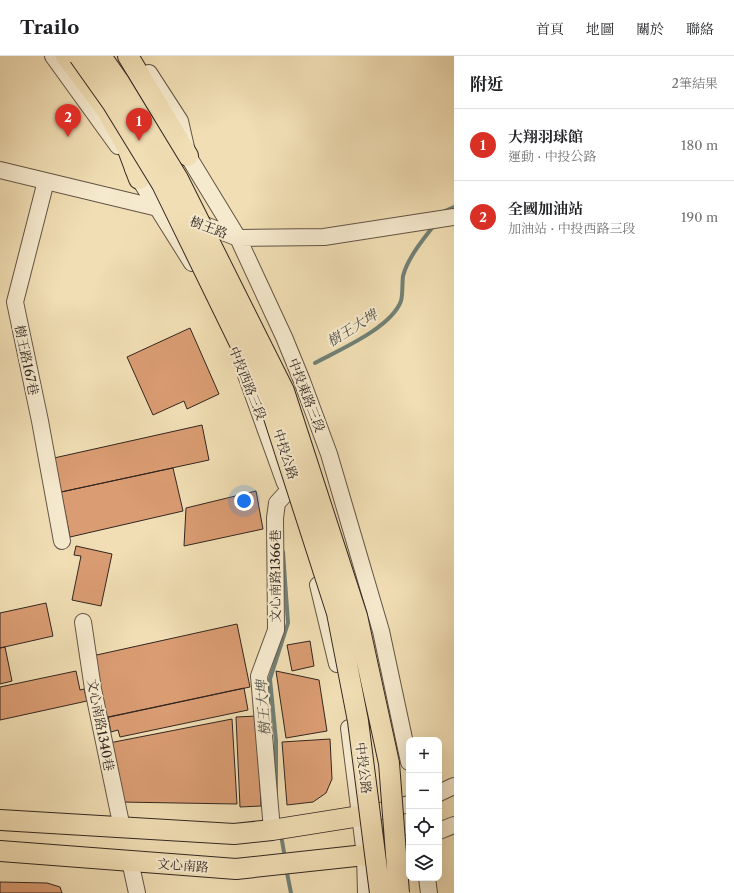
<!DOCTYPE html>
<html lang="zh-TW">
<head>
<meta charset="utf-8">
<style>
  :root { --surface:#fff; --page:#f2f2f2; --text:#202124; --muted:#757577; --line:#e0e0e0; --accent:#d93025 }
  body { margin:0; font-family:"Libre Caslon Text","Noto Serif TC",serif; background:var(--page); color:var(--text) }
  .controls { position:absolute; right:12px; bottom:12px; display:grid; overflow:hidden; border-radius:8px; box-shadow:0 4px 16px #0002 }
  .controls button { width:36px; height:36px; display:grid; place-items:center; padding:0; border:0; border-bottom:1px solid var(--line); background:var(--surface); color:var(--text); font:20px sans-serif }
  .you { position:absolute; left:244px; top:445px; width:14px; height:14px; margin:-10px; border:3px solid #fff; border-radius:50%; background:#1a73e8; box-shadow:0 0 0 6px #1a73e833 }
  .badge { display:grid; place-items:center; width:26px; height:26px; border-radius:50%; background:var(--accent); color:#fff; font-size:13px; font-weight:700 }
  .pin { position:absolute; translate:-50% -33px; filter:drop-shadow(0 1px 2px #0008) }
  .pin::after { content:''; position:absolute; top:21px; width:14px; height:12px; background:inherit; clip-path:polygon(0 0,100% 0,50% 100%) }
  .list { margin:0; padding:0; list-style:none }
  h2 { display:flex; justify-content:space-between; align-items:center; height:52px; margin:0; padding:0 16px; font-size:17px }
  h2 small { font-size:13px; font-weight:400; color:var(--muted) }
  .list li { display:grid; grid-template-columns:26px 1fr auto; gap:12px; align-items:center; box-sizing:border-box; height:72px; padding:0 16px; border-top:1px solid var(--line) }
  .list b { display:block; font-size:15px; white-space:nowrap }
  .list p { margin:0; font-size:13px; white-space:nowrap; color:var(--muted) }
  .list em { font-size:13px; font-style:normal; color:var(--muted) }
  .icon { flex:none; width:22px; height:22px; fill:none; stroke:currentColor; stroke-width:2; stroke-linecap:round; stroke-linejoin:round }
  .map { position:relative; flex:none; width:454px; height:837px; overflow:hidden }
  header { display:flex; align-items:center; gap:24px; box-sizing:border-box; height:56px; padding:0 20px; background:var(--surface); border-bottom:1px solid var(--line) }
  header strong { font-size:19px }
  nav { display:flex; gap:22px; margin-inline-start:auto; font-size:14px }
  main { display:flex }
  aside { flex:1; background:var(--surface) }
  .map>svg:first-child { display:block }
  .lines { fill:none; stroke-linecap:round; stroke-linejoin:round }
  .stream { stroke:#718076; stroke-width:4 }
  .building { fill:#da9c72; stroke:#322620 }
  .minor-casing { stroke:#625445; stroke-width:18 }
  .major-casing { stroke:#322620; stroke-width:22 }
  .minor { stroke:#f6eace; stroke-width:16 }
  .major { stroke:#f1deb4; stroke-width:20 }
  .major-bridge-casing { stroke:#322620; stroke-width:22; stroke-linecap:butt }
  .major-bridge { stroke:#f1deb4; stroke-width:20 }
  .labels { text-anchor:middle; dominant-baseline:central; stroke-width:4; stroke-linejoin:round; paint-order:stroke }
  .street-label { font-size:13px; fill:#322620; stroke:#f6eace }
  .water-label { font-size:14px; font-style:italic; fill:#52534b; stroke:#f6eace }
</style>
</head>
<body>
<header>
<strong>Trailo</strong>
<nav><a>首頁</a><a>地圖</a><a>關於</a><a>聯絡</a></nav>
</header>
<main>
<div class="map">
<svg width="454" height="837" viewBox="0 0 454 837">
  <rect width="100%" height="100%" fill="#f1deb4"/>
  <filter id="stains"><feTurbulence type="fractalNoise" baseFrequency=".005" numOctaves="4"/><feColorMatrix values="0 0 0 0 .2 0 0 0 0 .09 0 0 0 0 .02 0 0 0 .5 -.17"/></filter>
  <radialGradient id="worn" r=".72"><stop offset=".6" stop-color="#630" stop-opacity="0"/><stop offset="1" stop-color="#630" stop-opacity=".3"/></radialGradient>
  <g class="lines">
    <path class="stream" d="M 443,158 L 445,155 L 454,151
      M 315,307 C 339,294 391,272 401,245 C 403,237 402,228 403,220 C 408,201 423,184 435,168
      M 276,736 L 276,685 L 270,623 L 288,567 L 283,496
      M 281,779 L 285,802
      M 286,812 L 291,837"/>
  </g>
  <path class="building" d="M 190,272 L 219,338 L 187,353 L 184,345 L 153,359 L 127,301 Z
    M 202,369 L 209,404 L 61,436 L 54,402 Z
    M 173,412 L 183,455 L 70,481 L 61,436 Z
    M 256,435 L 263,473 L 184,490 L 186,452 Z
    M 76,490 L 112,498 L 101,550 L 72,544 L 81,500 L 74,499 Z
    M 46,547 L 53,580 L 0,592 L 0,557 Z
    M 237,568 L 250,631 L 105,662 L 92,600 Z
    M 310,585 L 314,610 L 292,615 L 287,589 Z
    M 5,591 L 12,625 L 0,628 L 0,592 Z
    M 76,615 L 80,634 L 84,633 L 87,645 L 0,664 L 0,631 Z
    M 276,615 L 319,624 L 327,675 L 286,682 Z
    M 244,632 L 248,654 L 120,681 L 118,674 L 111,676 L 108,661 Z
    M 257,660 L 261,750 L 240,751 L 236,661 Z
    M 232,663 L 237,748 L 120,746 L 109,687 Z
    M 330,683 L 332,723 L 326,737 L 313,746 L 287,749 L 282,686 Z
    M 0,826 L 47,827 L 60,831 L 62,837 L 0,837 Z"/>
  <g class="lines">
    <g class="minor-casing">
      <path id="minor" d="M 53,0 L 118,90
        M 149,17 L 180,65 L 188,100 L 238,182 L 284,281 L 302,325 L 329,398 L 381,575 L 409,706
        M 133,113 L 192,207
        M 0,114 L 162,153
        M 46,125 L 15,246 L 40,365 L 62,485
        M 195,165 L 238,182 L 324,181 L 454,161
        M 246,319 L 285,427
        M 318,529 L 337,608
        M 83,566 L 93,633 L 122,772
        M 349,672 L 365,799 L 366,837
        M 439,737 L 454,730
        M 360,760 L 409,748
        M 272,774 L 259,620 L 276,574 L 275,462 L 277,447 L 288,435
        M 439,775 L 454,769
        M 365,799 L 390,794 L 409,787
        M 130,805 L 137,837
        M 427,822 L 429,837"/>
    </g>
    <g class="major-casing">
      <path id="major" d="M 66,0 L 106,53 L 127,91 L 139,123
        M 128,0 L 188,100
        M 0,764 L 234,778 L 272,774 L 360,760
        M 0,795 L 236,813 L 365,799"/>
    </g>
    <use href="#minor" class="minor"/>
    <use href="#major" class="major"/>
    <g class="major-bridge-casing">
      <path id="major-bridge" d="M 79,0 L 113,48 L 162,128 L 270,349 L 337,557 L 358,665 L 380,837
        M 101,0 L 119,26 L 178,123 L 284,335 L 357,560 L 389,707 L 399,837"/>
    </g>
    <use href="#major-bridge" class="major-bridge"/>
  </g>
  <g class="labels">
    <g class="street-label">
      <text transform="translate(209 171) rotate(21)">樹王路</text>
      <text transform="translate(27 304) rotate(78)">樹王路167巷</text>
      <text transform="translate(248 327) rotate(68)">中投西路三段</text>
      <text transform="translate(307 339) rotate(69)">中投東路三段</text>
      <text transform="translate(286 398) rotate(72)">中投公路</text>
      <text transform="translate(275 520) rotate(-90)">文心南路1366巷</text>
      <text transform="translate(101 669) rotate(79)">文心南路1340巷</text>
      <text transform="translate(364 712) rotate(83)">中投公路</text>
      <text transform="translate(183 809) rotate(4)">文心南路</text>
    </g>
    <g class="water-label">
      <text transform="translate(352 272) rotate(-32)">樹王大埤</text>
      <text transform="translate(263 652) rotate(-94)">樹王大埤</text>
    </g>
  </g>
  <rect width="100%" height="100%" filter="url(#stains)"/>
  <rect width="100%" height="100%" fill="url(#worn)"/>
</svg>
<div class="controls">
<button>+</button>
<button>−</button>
<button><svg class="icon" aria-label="locate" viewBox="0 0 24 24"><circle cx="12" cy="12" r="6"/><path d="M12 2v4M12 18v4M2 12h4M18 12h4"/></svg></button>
<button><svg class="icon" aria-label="layers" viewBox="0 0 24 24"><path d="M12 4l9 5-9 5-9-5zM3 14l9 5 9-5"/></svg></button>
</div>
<div class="you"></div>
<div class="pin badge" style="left:139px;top:85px">1</div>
<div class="pin badge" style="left:68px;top:81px">2</div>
</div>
<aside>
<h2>附近<small>2筆結果</small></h2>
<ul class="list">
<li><span class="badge">1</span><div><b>大翔羽球館</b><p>運動 · 中投公路</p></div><em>180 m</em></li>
<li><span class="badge">2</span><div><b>全國加油站</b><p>加油站 · 中投西路三段</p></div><em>190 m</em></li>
</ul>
</aside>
</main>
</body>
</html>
